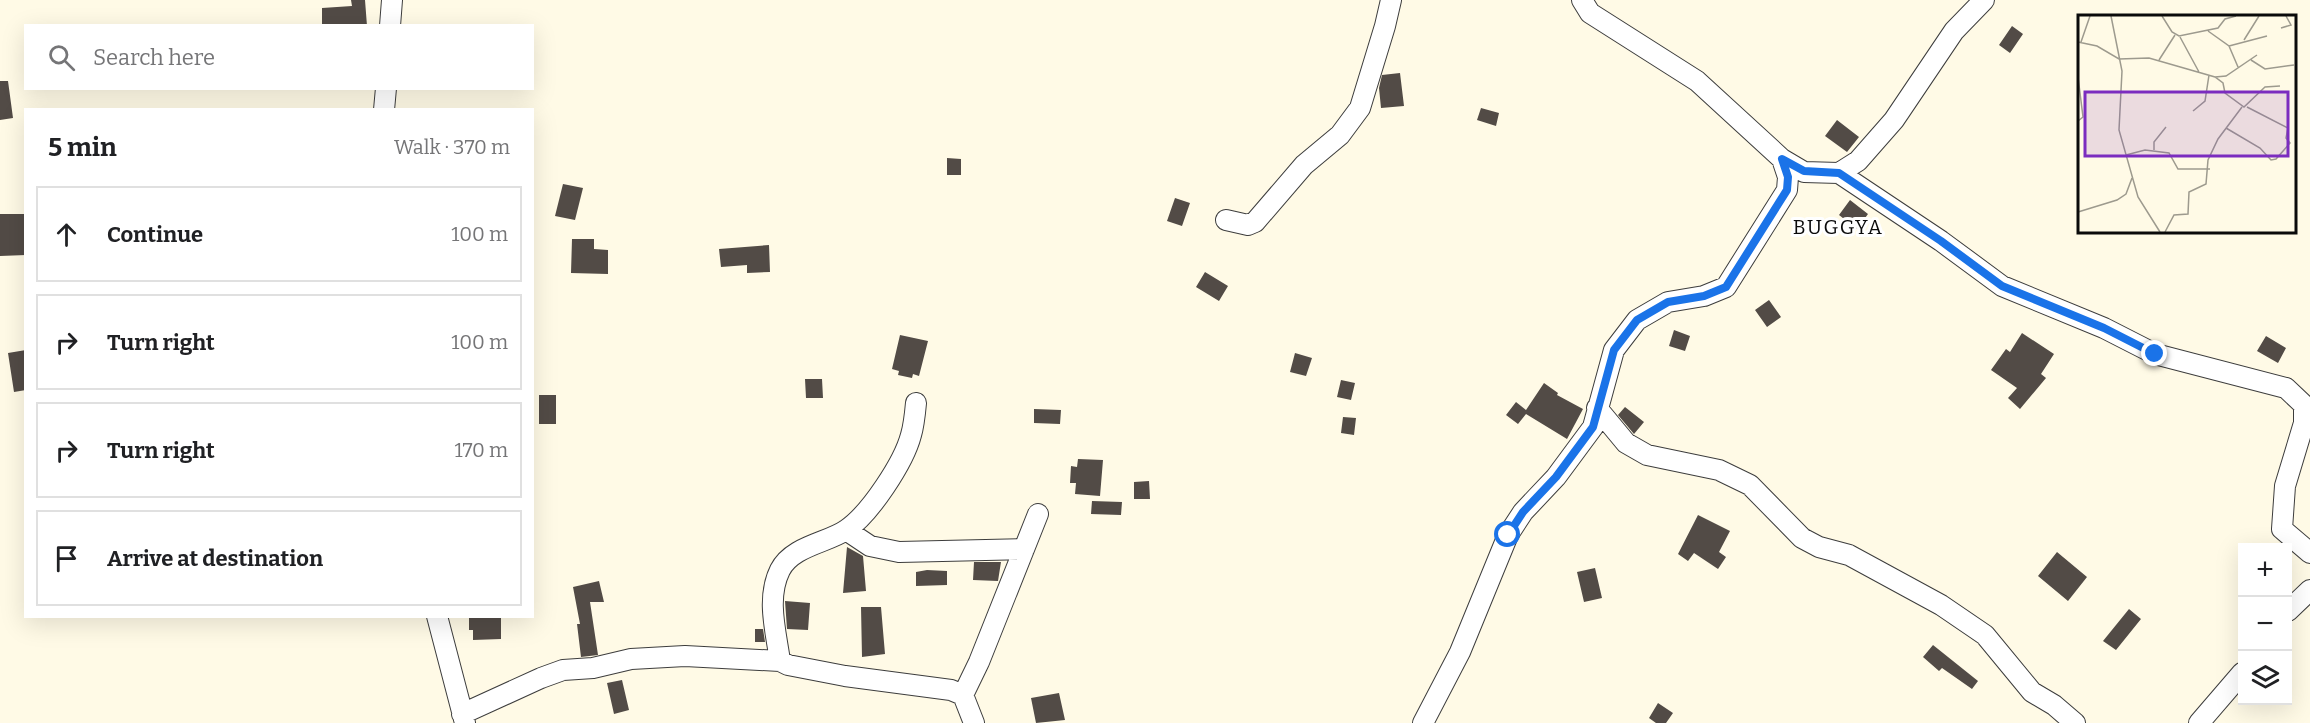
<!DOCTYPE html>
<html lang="en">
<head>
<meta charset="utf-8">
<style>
  :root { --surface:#fff; --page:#f2f2f2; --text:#202124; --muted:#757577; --line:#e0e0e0 }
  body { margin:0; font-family:Bitter,serif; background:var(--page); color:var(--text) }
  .controls { position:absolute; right:18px; bottom:18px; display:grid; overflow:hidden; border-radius:0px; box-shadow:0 6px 24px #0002 }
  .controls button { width:54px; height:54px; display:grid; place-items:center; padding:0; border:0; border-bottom:2px solid var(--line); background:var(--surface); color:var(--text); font:30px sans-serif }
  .stop { position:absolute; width:18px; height:18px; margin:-14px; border:4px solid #1a73e8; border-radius:50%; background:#fff }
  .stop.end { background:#1a73e8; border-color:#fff; box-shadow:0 2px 6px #0008 }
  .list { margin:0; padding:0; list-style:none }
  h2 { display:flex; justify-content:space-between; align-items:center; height:78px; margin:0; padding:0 24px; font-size:26px }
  h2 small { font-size:20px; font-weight:400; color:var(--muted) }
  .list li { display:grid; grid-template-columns:39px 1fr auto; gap:18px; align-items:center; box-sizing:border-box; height:96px; margin:0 12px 12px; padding:0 12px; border:2px solid var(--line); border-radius:0px }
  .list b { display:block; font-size:22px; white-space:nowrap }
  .list em { font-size:20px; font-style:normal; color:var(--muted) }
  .icon { flex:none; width:33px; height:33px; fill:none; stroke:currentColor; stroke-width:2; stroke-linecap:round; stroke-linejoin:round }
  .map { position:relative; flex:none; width:2310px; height:723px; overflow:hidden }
  .search { position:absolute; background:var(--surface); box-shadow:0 6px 24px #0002; left:24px; top:24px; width:510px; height:66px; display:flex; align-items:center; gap:15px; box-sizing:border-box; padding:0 21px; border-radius:0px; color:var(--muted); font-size:22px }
  .panel { position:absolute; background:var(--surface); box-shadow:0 6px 24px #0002; left:24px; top:108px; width:510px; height:510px; border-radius:0px }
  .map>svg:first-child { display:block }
  .building { fill:#524b46 }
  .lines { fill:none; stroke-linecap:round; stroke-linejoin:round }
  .minor-casing { stroke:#3d3d3d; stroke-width:22 }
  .minor { stroke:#fff; stroke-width:20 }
  .route { stroke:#1a73e8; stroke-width:8 }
  .labels { text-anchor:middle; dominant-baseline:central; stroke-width:6; stroke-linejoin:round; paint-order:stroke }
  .quarter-label { font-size:20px; letter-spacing:1.5px; fill:#0a0a0a; stroke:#fff }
  .inset-road { fill:none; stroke:#9d9a8e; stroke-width:1.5 }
  .view { fill:#7b2cbf; fill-opacity:0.15; stroke:#7b2cbf; stroke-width:3 }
  .inset-edge { fill:none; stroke:#0a0a0a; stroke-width:3 }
</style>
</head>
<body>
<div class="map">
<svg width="2310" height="723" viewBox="0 0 2310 723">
  <rect width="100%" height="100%" fill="#fffae6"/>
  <path class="building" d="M 351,0 L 365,0 L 367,26 L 322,26 L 322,8 L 352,6 Z
    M 2012,26 L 2023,34 L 2010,53 L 1999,45 Z
    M 1400,73 L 1404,106 L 1381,108 L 1379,88 L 1382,75 Z
    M 0,81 L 8,81 L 13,118 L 0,120 Z
    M 1481,108 L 1499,113 L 1496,126 L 1477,120 Z
    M 1837,120 L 1859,137 L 1847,152 L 1825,136 Z
    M 947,158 L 961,159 L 961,175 L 947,175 Z
    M 563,184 L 583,188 L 575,220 L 555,216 Z
    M 1175,198 L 1190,203 L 1182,226 L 1167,221 Z
    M 1850,200 L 1868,214 L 1857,229 L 1839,215 Z
    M 0,214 L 24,214 L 26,255 L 0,256 Z
    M 572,239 L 594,239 L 594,249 L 608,250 L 608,274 L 571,273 Z
    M 769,245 L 770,272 L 747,273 L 747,265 L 721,267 L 719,249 Z
    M 1205,272 L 1228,286 L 1219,301 L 1196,287 Z
    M 1769,300 L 1781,317 L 1767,327 L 1755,310 Z
    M 1674,330 L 1690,336 L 1685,351 L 1669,346 Z
    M 2022,333 L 2054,354 L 2041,374 L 2046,378 L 2020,409 L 2008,398 L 2017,388 L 1991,370 L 2006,349 L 2010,352 Z
    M 900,335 L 928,341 L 919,376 L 913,374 L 912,378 L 898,375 L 899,371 L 892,369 Z
    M 2266,336 L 2286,348 L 2278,363 L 2257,351 Z
    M 26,350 L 26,390 L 14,392 L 8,353 Z
    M 1295,353 L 1312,358 L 1306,376 L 1290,372 Z
    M 805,379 L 822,379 L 823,398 L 806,398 Z
    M 1341,380 L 1355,383 L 1351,400 L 1337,397 Z
    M 1544,383 L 1558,393 L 1557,395 L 1583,409 L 1567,439 L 1526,414 L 1518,424 L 1506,415 L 1516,402 L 1526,410 Z
    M 539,395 L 556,395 L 556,424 L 539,424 Z
    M 1625,407 L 1644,422 L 1634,434 L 1618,415 Z
    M 1034,409 L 1061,410 L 1060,424 L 1034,423 Z
    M 1343,417 L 1356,418 L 1354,435 L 1341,433 Z
    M 1078,459 L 1103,460 L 1100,496 L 1075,494 L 1076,483 L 1070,483 L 1071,466 L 1077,467 Z
    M 1149,481 L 1150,499 L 1134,499 L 1134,482 Z
    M 1092,501 L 1122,502 L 1121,515 L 1091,514 Z
    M 1698,515 L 1730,531 L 1719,552 L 1726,557 L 1718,569 L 1694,553 L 1688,561 L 1678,554 Z
    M 847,547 L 863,556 L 866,591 L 843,593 Z
    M 2057,552 L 2087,577 L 2068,601 L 2038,576 Z
    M 974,562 L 1001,562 L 998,581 L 973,580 Z
    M 1595,568 L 1602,598 L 1584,602 L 1577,572 Z
    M 927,570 L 947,571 L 947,585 L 916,586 L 916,572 Z
    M 599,581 L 604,602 L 590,602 L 598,655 L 581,657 L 577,624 L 580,624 L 573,587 Z
    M 785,601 L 810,603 L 808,630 L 787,629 Z
    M 861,607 L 881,607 L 885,654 L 862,657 Z
    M 2129,609 L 2141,619 L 2116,650 L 2103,641 Z
    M 469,616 L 501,618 L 501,639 L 473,640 L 473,630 L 469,630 Z
    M 755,629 L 763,629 L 765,642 L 755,642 Z
    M 1933,645 L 1978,681 L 1972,689 L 1942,668 L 1939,671 L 1923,657 Z
    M 622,680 L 629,710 L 614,714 L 607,683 Z
    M 1059,693 L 1065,720 L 1036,723 L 1031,698 Z
    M 1658,703 L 1673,713 L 1666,723 L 1656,723 L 1649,718 Z"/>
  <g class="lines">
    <g class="minor-casing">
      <path id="minor" d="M 1582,0 L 1590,13 L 1697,81 L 1782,159 L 1804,172 L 1839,173 L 1858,161 L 1894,120 L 1954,31 L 1984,0
        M 390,26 L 392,0
        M 384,110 L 386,88
        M 1839,173 L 1941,241 L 2002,286 L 2104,328 L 2155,354 L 2286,388 L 2304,405 L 2304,423 L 2285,486 L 2282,529 L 2310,553
        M 1226,220 L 1248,225 L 1255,222 L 1304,165 L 1340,135 L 1360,108 L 1385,26 L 1391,0
        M 1597,408 L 1626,443 L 1647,455 L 1719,470 L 1750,485 L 1802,538 L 1819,547 L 1849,555 L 1941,605 L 1985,635 L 2032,692 L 2054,705 L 2075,723
        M 846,530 L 870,546 L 899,552 L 1024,549
        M 2288,611 L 2310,590
        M 437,616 L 465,723
        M 780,661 C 776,632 766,598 780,570 C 792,546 827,543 846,530 C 870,514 904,462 911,435 C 914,425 915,414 916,403
        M 963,695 L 979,662 L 1038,514
        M 462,714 L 541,678 L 563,670 L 593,668 L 631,659 L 685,656 L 780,661 L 788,665 L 845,676 L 951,690 L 963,695 L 974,723
        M 1423,723 L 1460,652 L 1508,535 L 1523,512 L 1556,477 L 1593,427 L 1614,350 L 1637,320 L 1668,302 L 1704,296 L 1726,287 L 1787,190 L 1788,177 L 1782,159
        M 2199,723 L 2242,673"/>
    </g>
    <use href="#minor" class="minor"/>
  </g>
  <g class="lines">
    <path class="route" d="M 1508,535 L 1523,512 L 1556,477 L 1593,427 L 1614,350 L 1637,320 L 1668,302 L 1704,296 L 1726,287 L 1787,190 L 1788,177 L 1782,159 L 1804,171 L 1839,173 L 1941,241 L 2002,286 L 2104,328 L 2155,354"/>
  </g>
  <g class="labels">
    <g class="quarter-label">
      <text x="1838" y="227">BUGGYA</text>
    </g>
  </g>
  <g transform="translate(2078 15)">
    <rect width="218" height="218" fill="#fffae6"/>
    <path class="inset-road" d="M 33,1 L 44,56 L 41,115 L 60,182 L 82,217M 84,1 L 94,17 L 101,21 L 140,13 L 147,4 L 158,1M 203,13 L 213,10 L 208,1M 130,16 L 151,31 L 160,52M 102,22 L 121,57M 166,25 L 181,1M 0,27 L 19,31 L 41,44 L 71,43 L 137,62 L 145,68 L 147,78 L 166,92 L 187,72 L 202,71M 3,27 L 12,1M 151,31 L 189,21M 81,45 L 97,20M 173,45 L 187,54 L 216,50M 0,62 L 5,102 L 0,106M 137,62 L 148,61 L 179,40M 115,96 L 127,86 L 131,60M 148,113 L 182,133 L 193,145 L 198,144 L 212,128 L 208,123 L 210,113 L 169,92M 76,135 L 76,127 L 88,112M 48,140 L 67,135 L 91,138 L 100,154 L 132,154M 0,197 L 39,185 L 48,179 L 54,163M 87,217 L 96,200 L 110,199 L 111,177 L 128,169 L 130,145 L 140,124 L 164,92"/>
    <path class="view" d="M 7,77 L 210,77 L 210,141 L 7,141 Z"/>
    <rect width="218" height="218" class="inset-edge"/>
  </g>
</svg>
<div class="controls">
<button>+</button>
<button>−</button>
<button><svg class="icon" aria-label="layers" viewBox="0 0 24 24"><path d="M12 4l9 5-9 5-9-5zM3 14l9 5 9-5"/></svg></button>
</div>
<div class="stop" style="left:1508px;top:535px"></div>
<div class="stop end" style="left:2155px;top:354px"></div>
<div class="search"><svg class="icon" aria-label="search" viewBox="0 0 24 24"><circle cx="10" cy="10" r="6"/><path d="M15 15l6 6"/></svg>Search here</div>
<section class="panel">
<h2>5 min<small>Walk · 370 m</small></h2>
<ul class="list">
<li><svg class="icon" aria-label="ahead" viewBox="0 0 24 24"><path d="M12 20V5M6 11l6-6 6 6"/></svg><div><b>Continue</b></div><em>100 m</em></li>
<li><svg class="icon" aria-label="right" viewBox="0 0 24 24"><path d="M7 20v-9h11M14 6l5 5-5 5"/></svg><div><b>Turn right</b></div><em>100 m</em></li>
<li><svg class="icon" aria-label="right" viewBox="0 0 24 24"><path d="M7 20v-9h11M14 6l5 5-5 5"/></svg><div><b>Turn right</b></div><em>170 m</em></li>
<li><svg class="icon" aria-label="arrive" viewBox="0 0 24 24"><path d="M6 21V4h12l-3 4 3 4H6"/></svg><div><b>Arrive at destination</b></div></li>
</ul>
</section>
</div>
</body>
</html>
